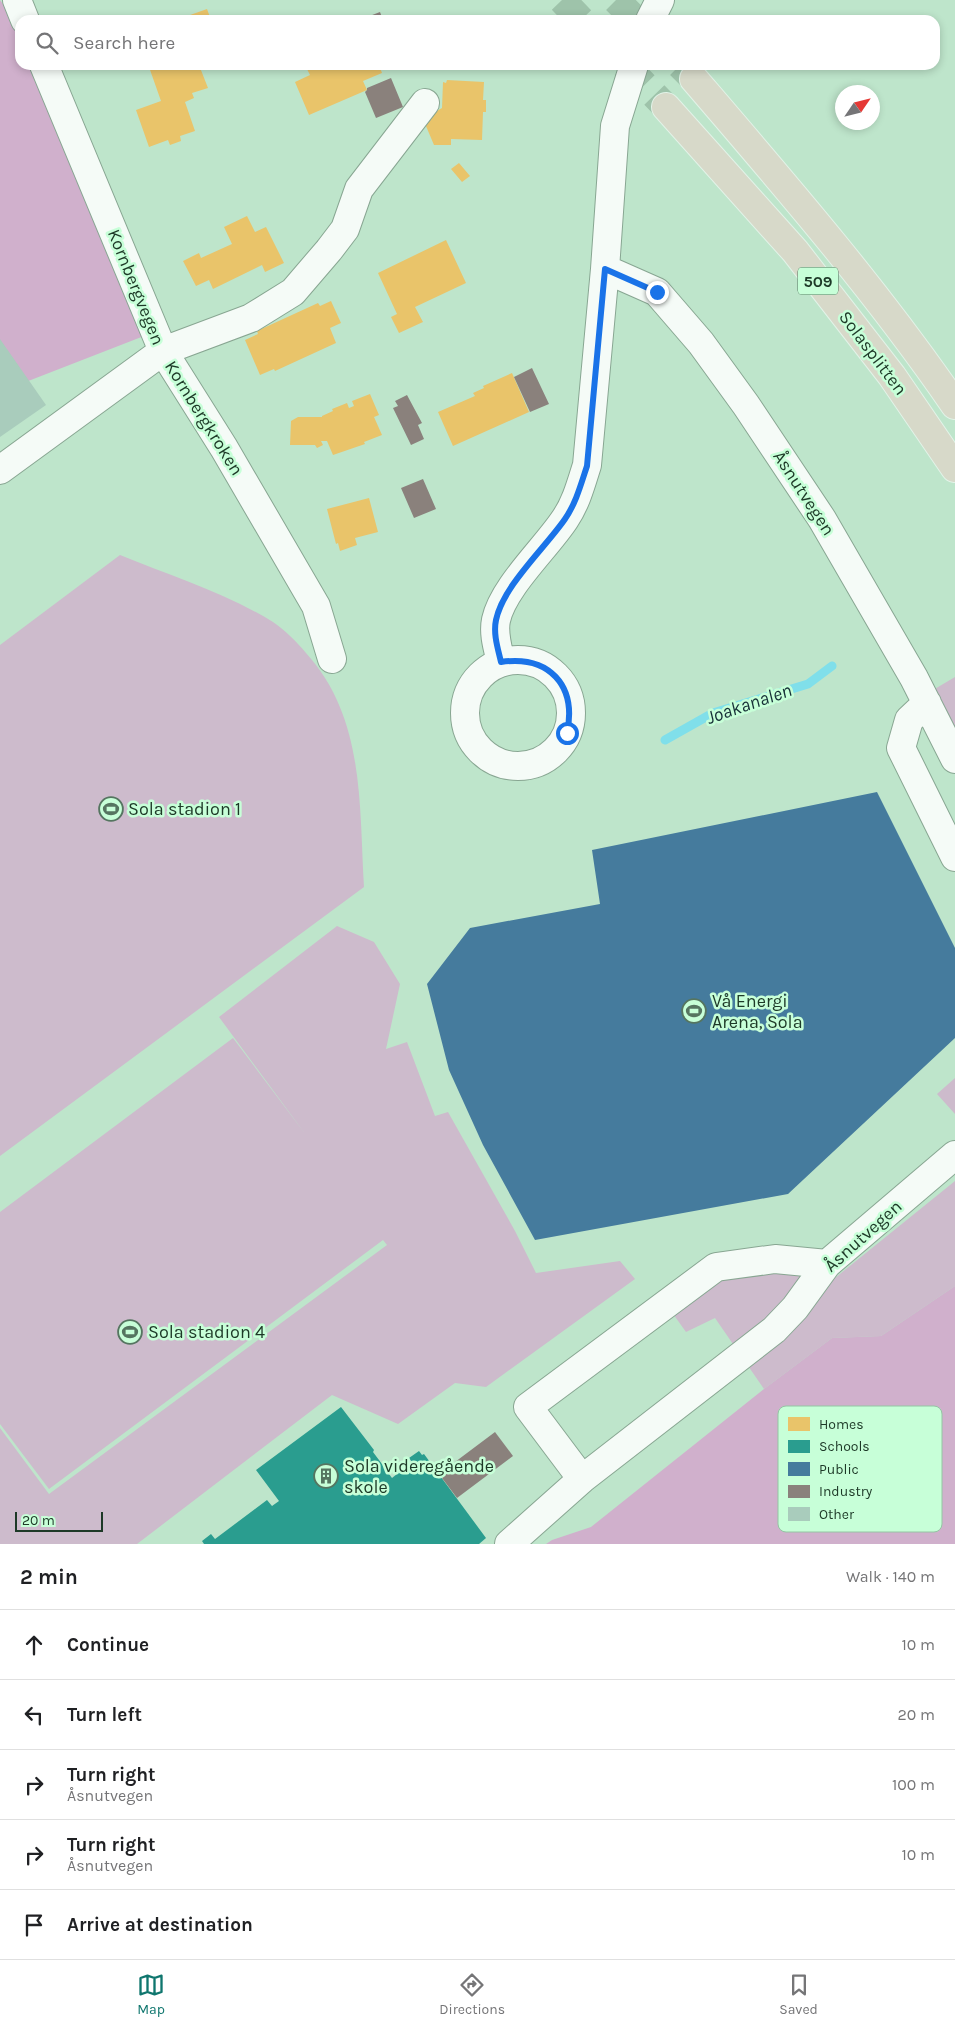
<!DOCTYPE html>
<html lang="en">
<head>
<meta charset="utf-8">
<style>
  :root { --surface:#fff; --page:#f6f6f6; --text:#202124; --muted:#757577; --line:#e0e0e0; --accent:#0f766e }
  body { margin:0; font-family:Karla,sans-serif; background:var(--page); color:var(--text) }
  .compass { position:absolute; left:835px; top:85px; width:45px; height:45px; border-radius:50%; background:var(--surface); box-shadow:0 2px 8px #0003; rotate:55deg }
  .scale { position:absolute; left:15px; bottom:12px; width:88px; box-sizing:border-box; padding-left:5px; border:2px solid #1d3927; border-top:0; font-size:14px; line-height:18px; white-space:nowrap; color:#1d3927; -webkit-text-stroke:4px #c7ffd8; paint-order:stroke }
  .stop { position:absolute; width:15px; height:15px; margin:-11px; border:4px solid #1a73e8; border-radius:50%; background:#fff }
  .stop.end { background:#1a73e8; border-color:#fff; box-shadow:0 1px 5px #0008 }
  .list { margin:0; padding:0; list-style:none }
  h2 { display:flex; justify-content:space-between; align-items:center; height:65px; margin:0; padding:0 20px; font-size:21px }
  h2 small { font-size:16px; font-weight:400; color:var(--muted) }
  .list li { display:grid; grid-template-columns:32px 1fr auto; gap:15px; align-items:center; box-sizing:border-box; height:70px; padding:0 20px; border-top:1px solid var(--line) }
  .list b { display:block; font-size:19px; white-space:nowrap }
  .list p { margin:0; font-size:16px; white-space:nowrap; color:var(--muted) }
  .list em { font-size:16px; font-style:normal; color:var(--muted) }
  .icon { flex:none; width:28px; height:28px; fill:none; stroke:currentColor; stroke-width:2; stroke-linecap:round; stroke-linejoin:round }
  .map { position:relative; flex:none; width:955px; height:1544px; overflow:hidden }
  .search { position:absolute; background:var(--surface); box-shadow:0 2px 8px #0003; left:15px; right:15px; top:15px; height:55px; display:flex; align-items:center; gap:12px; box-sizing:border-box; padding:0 18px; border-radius:15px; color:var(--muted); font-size:19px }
  .sheet { height:415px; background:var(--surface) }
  nav { display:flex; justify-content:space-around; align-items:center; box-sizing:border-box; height:70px; border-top:1px solid var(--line); background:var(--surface); font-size:14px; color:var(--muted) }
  nav a { display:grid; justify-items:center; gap:2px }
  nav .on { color:var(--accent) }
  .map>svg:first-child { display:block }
  .green { fill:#cdbbcc }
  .forest { fill:#d0b0cc }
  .homes { fill:#e9c46a }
  .schools { fill:#2a9d8f }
  .public { fill:#457b9d }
  .industry { fill:#8a817c }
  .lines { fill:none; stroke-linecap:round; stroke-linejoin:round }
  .stream { stroke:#80dfea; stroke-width:9 }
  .building { fill:#a9ccbc }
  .highway-tunnel { stroke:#9ec3aa; stroke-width:28; stroke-dasharray:28 14; stroke-linecap:butt }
  .minor-casing { stroke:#88a692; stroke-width:30 }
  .highway-casing { stroke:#e2f3e8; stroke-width:30 }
  .minor { stroke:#f5fbf7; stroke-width:28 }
  .highway { stroke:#d7d9c9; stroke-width:28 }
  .route { stroke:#1a73e8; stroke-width:6 }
  .labels { text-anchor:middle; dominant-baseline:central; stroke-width:5; stroke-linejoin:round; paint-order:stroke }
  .shield { fill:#c7ffd8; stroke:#50745c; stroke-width:1 }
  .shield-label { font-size:16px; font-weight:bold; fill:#1d3927 }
  .street-label { font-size:18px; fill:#1d3927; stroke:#c7ffd8 }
  .poi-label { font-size:18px; fill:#1d3927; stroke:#c7ffd8; text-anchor:start }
  .water-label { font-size:19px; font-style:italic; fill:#152f36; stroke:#c7ffd8 }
  .key { fill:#c7ffd8; stroke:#94c4a3; stroke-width:1 }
  .key-label { font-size:14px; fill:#1d3927 }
</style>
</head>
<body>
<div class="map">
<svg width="955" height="1544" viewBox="0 0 955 1544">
  <rect width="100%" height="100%" fill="#bee5cb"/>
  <path class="green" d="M 120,555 C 171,576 226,593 273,622 C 285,630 297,642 306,653 C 365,718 359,804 364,887 L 0,1156 L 0,645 Z
    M 955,677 L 955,735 L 933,690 Z
    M 337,926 L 374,942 L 400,984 L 386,1049 L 407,1042 L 435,1116 L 448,1112 L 515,1231 L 536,1273 L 620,1261 L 635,1279 L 486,1387 L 455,1383 L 398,1424 L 332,1395 L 137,1544 L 0,1544 L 0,1428 L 49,1494 L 387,1245 L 383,1240 L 49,1489 L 0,1424 L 0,1212 L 233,1038 L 306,1135 L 219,1017 Z
    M 955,1078 L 955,1114 L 937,1094 Z
    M 955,1181 L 955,1286 L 881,1336 L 832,1338 L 764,1389 L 715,1318 L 686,1332 L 671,1311 L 734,1271 L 798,1271 L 803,1279 L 830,1282 Z"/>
  <path class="forest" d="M 0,0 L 20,27 L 20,65 L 38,65 L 144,336 L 0,392 Z
    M 955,1286 L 955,1544 L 546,1544 L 552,1540 L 591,1527 L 764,1389 L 832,1338 L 881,1336 Z"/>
  <path class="homes" d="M 207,9 L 211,20 L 176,20 Z
    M 156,65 L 199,65 L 208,88 L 192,93 L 194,98 L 185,102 L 195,131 L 180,136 L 181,141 L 170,145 L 168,140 L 149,147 L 136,110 L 161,101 L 149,67 Z
    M 305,65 L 379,65 L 382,73 L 363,81 L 367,90 L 309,115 L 295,82 L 310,75 Z
    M 447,80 L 484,82 L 483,100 L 486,100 L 486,112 L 483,112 L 482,140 L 451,139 L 451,145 L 434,145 L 423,119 L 442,108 L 443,82 L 446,83 Z
    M 459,163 L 470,176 L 462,182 L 451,169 Z
    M 247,216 L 255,232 L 266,227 L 284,263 L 265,272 L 262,265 L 213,289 L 209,280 L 196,286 L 183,261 L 199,253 L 201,258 L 232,244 L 224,227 Z
    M 446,240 L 466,283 L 415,307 L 423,322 L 399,333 L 391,317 L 397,314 L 378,273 Z
    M 331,301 L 341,323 L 330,328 L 336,343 L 275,371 L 274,369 L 260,375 L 245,340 L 258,334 L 257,331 L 318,303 L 320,306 Z
    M 512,373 L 529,412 L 453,446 L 438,412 L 475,396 L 473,393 L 484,388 L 483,386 Z
    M 370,394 L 379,415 L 374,417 L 382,435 L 364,442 L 365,444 L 333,455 L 327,441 L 321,441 L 323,445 L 317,448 L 315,445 L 290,445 L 291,421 L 298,417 L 322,417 L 322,416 L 333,411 L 332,409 L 347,403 L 349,408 L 354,406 L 352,401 Z
    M 369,498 L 378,532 L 355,538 L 357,545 L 340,551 L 338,543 L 336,544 L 327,509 Z"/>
  <path class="schools" d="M 341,1407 L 374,1450 L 373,1452 L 382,1464 L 386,1461 L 394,1468 L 389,1474 L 392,1478 L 412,1462 L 409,1458 L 419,1451 L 422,1455 L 424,1454 L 486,1538 L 479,1544 L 204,1544 L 202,1541 L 211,1534 L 215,1539 L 267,1500 L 272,1506 L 279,1501 L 256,1470 Z"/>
  <path class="public" d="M 877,792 L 955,948 L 955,1038 L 788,1194 L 535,1240 L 483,1145 L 449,1070 L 427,984 L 470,928 L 600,904 L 592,850 Z"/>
  <path class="industry" d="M 380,12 L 383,20 L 368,20 L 367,17 Z
    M 391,78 L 403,107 L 376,118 L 365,92 L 367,90 L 367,88 Z
    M 532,368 L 549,404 L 530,412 L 514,377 Z
    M 407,395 L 422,423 L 418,425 L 424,439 L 411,445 L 393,408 L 398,406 L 395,401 Z
    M 423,479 L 436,509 L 414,518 L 401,488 Z
    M 495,1432 L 513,1456 L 457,1498 L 439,1474 Z"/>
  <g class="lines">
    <path class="stream" d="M 665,740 L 713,713 L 808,684 L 832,666"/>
  </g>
  <path class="building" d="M 0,339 L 46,405 L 0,437 Z"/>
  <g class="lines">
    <path class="highway-tunnel" d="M 562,0 L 581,20
      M 616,0 L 636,20
      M 625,65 L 666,107
      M 680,65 L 694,79"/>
    <g class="minor-casing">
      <path id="minor" d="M 17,0 L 25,20
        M 650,20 L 660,0
        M 605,269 L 657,292 L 701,343 L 746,405 L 822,519 L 914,678 L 955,759
        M 0,470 L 163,351 L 44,65
        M 332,659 L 316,606 L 224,448 L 163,351 L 251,318 L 293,292 L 329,250 L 345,229 L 359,189 L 425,103
        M465 713a53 53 0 1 1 106 0a53 53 0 1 1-106 0Z
        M 501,662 C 498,649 493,634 496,620 C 503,587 546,548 565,519 C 576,503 581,484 587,465 L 605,269 L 615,126 L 634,65
        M 927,703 L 909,720 L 901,748 L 955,857
        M 827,1264 L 775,1259 L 716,1267 L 528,1407 L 582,1479 L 774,1330 L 795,1308 L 827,1264 L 955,1155
        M 509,1544 L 582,1479"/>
    </g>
    <g class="highway-casing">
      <path id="highway" d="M 694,79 C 785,185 876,290 955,405
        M 666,107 L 795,251 L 892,376 L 955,468"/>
    </g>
    <use href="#minor" class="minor"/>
    <use href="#highway" class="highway"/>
  </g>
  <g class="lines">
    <path class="route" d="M 567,733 C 577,685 549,655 501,662 C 498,649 493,634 496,620 C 503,586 545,548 565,519 C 576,503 581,484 587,466 L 605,269 L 657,292"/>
  </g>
  <defs>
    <g id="stadium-ring" transform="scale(1.25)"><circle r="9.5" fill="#c7ffd8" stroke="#557560" stroke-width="1.5"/><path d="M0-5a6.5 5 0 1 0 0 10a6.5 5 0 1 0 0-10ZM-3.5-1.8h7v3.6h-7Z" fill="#557560"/></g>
    <g id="building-ring" transform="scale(1.25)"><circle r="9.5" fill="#c7ffd8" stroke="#557560" stroke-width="1.5"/><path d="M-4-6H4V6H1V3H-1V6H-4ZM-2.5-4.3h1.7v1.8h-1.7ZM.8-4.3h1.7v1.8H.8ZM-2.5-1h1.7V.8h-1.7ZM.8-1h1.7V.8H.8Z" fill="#557560"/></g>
  </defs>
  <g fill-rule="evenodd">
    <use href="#stadium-ring" x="111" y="809"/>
    <use href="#stadium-ring" x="694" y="1011"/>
    <use href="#stadium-ring" x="130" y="1332"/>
    <use href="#building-ring" x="326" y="1476"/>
  </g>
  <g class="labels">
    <rect class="shield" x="798" y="267.5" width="40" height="27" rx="4"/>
    <g class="shield-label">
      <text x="818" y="281">509</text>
    </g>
    <g class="street-label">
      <text transform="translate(136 287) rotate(68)">Kornbergvegen</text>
      <text transform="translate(873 353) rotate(53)">Solasplitten</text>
      <text transform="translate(204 418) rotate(58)">Kornbergkroken</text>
      <text transform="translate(804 493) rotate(57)">Åsnutvegen</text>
      <text transform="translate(863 1236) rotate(-42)">Åsnutvegen</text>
    </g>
    <g class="poi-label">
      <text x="128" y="809">Sola stadion 1</text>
      <text x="712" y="1001">Vå Energi<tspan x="712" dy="21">Arena, Sola</tspan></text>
      <text x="148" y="1332">Sola stadion 4</text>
      <text x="344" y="1466">Sola videregående<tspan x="344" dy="21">skole</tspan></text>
    </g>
    <g class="water-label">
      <text transform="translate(749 704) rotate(-19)">Joakanalen</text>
    </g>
  </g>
  <rect x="778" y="1406" width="164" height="126" rx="8" class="key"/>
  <rect x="788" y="1417" width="22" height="14" fill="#e9c46a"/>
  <rect x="788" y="1440" width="22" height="13" fill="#2a9d8f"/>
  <rect x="788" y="1462" width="22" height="14" fill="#457b9d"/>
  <rect x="788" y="1485" width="22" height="13" fill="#8a817c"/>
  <rect x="788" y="1507" width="22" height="14" fill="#a9ccbc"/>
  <g class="key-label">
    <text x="819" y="1429">Homes</text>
    <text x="819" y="1451">Schools</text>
    <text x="819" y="1474">Public</text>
    <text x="819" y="1496">Industry</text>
    <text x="819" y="1519">Other</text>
  </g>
</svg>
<svg class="compass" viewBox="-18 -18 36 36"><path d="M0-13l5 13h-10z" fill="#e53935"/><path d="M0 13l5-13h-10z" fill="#757577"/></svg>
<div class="scale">20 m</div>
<div class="stop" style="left:567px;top:733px"></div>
<div class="stop end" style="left:657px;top:292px"></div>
<div class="search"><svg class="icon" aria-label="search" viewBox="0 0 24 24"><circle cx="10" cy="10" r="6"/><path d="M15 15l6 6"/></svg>Search here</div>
</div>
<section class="sheet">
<h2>2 min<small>Walk · 140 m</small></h2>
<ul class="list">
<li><svg class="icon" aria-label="ahead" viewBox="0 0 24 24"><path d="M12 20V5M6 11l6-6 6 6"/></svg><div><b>Continue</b></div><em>10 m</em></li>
<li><svg class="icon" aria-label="left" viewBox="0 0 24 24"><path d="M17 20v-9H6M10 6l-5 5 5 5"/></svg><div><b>Turn left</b></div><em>20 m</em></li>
<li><svg class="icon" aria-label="right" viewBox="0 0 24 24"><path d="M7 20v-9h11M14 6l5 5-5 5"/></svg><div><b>Turn right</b><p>Åsnutvegen</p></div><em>100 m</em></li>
<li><svg class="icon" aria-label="right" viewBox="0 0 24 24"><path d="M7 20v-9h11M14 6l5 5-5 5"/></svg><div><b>Turn right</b><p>Åsnutvegen</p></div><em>10 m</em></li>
<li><svg class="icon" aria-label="arrive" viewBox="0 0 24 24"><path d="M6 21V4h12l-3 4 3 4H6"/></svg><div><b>Arrive at destination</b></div></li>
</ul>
</section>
<nav>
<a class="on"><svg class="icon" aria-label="map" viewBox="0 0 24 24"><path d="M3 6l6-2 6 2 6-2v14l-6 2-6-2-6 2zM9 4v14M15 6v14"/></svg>Map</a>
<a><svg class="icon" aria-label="directions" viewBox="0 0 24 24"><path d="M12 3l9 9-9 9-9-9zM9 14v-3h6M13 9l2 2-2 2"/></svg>Directions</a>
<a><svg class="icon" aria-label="saved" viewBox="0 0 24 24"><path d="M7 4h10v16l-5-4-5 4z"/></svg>Saved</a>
</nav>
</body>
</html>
